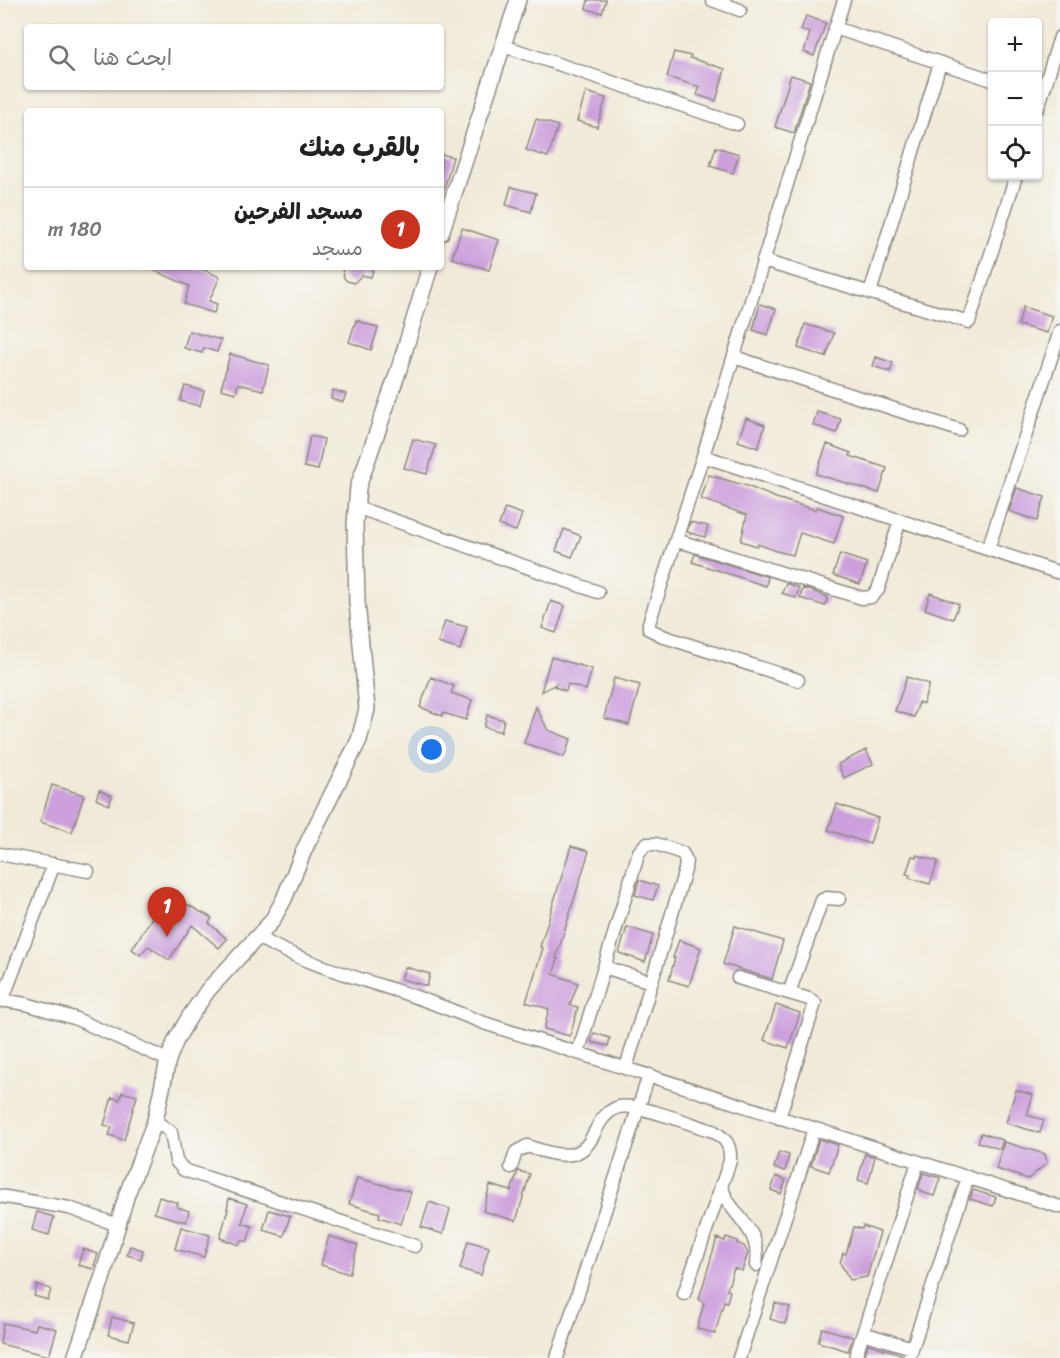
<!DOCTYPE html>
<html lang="ar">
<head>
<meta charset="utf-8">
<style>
  :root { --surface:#fff; --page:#f2f2f2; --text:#222; --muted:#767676; --line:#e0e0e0; --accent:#c8321e }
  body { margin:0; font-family:Sriracha,"Playpen Sans Arabic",sans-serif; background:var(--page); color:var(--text); direction:rtl }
  .controls { position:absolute; right:18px; top:18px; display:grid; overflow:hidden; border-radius:6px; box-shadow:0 2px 4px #0004 }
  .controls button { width:54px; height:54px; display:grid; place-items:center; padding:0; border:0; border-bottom:2px solid var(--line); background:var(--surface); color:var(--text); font:30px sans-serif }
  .you { position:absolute; left:432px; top:750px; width:21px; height:21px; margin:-15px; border:4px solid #fff; border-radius:50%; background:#1a73e8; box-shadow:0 0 0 9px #1a73e833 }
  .badge { display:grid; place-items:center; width:39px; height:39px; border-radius:50%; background:var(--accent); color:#fff; font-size:20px; font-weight:700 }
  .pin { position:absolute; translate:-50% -50px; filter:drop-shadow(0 2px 3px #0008) }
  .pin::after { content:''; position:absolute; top:32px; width:21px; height:18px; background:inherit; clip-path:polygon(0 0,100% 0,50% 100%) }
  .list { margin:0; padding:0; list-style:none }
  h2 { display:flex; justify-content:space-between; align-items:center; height:78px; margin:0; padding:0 24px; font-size:26px }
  h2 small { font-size:20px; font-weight:400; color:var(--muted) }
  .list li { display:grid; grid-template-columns:39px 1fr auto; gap:18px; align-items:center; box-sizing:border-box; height:84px; padding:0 24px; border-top:2px solid var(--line) }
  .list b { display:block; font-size:22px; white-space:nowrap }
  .list p { margin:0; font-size:20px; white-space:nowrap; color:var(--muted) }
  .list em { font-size:20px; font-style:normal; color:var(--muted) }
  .icon { flex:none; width:33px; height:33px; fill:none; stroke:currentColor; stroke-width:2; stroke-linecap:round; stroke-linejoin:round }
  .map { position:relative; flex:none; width:1060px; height:1358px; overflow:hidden; direction:ltr }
  .search { position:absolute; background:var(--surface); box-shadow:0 2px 4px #0004; left:24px; top:24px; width:420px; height:66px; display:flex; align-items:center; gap:15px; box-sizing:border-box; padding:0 21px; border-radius:6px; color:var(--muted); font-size:22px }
  .panel { position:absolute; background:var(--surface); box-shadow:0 2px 4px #0004; left:24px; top:108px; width:420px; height:162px; border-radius:6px; direction:rtl }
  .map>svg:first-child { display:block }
  .building { fill:#cc9fdd }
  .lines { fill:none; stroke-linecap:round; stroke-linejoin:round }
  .minor-casing { stroke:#8e8a82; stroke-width:15 }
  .tertiary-casing { stroke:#8e8a82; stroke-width:18 }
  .minor { stroke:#fff; stroke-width:12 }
  .tertiary { stroke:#fff; stroke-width:15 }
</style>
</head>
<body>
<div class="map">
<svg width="1060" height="1358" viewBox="0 0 1060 1358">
  <rect width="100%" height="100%" fill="#f6f6f2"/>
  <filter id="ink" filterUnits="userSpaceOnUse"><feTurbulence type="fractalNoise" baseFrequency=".0167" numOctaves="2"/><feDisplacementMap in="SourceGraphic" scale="12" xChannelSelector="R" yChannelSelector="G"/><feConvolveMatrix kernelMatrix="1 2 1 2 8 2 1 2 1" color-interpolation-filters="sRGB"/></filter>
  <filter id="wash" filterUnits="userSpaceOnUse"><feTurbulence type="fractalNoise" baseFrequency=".008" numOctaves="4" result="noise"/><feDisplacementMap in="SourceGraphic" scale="24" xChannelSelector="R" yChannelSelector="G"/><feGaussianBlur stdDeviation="1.35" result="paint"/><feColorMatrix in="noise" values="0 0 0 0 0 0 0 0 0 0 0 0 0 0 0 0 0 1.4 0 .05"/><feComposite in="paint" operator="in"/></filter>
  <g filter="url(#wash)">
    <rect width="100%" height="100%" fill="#f1ead8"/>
    <g id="blocks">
      <path class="building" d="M 588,0 L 606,0 L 602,13 L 586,9 Z
        M 806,16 L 826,23 L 814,56 L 804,52 L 810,33 L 801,30 Z
        M 674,52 L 691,56 L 690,58 L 725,69 L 716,101 L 697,95 L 700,87 L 667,77 Z
        M 791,75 L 810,81 L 794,133 L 775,127 Z
        M 586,92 L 606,98 L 597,127 L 577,121 Z
        M 536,119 L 558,126 L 548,157 L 526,150 Z
        M 716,147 L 739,154 L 733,173 L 710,166 Z
        M 441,154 L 453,157 L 444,189 L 441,189 Z
        M 511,187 L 536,193 L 531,212 L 506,205 Z
        M 462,228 L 499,240 L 489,270 L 452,258 Z
        M 147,267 L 198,267 L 220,277 L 209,301 L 217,304 L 214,313 L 184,304 L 189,286 Z
        M 342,267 L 374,267 L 371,277 L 362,275 L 354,283 L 347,281 L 344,278 Z
        M 760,304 L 776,309 L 768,335 L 753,330 Z
        M 1023,307 L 1052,316 L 1047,333 L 1018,325 Z
        M 356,320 L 378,328 L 371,350 L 349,342 Z
        M 805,324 L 834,333 L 826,357 L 798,348 Z
        M 189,331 L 221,340 L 217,352 L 204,348 L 202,353 L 184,348 Z
        M 230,354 L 269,365 L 263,390 L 238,384 L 236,393 L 221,389 Z
        M 876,357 L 893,363 L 890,372 L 873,366 Z
        M 185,386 L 204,391 L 200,406 L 180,401 Z
        M 333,390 L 346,394 L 343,402 L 331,399 Z
        M 817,412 L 841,419 L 837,433 L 813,425 Z
        M 746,418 L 765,425 L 758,448 L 738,441 Z
        M 310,436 L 324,439 L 318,470 L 304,467 Z
        M 413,439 L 436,445 L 427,474 L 404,468 Z
        M 827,444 L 851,453 L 850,456 L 887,468 L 879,493 L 816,474 Z
        M 709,475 L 747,486 L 776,498 L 816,510 L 817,507 L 843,516 L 834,544 L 800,533 L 793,555 L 776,551 L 758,544 L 757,546 L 741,541 L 747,515 L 701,499 Z
        M 1017,488 L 1045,497 L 1037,521 L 1009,511 Z
        M 505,508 L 522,514 L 516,531 L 499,525 Z
        M 690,522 L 708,526 L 705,537 L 687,532 Z
        M 564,529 L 581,536 L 572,557 L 556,551 Z
        M 695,554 L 768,577 L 766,586 L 692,562 Z
        M 840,554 L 867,563 L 860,584 L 833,575 Z
        M 786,583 L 799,588 L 796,598 L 782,593 Z
        M 803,588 L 828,597 L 825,606 L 800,598 Z
        M 930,593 L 959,604 L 953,619 L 925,609 Z
        M 551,601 L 565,606 L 556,633 L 542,628 Z
        M 445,621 L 467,627 L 460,650 L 438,643 Z
        M 551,657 L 592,669 L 586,690 L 568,684 L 566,691 L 555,687 L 556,684 L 541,692 Z
        M 431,677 L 454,686 L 451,693 L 472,700 L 466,720 L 443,713 L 442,716 L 420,707 Z
        M 907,677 L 929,684 L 923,704 L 919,702 L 914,717 L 895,711 Z
        M 614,678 L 640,685 L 629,725 L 604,718 Z
        M 536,707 L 548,730 L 571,739 L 564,757 L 524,743 Z
        M 487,715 L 504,720 L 501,732 L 484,727 Z
        M 866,750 L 873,764 L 844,778 L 838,764 Z
        M 52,785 L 84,795 L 72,832 L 40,822 Z
        M 99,790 L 112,796 L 109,805 L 96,799 Z
        M 837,804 L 878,818 L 870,844 L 828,830 Z
        M 571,846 L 589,851 L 556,958 L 558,959 L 553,974 L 578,983 L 570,1005 L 578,1007 L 570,1036 L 544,1029 L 549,1009 L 526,1002 L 543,948 L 540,947 Z
        M 916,855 L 938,861 L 930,884 L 909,878 L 910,875 L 906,874 L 912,856 L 916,857 Z
        M 639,880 L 658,886 L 653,900 L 635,895 Z
        M 181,901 L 212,918 L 209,923 L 227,939 L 219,948 L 192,925 L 169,960 L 148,946 L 140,955 L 132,949 L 155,913 L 168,922 Z
        M 735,926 L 783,941 L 772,979 L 723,964 Z
        M 627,927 L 653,935 L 645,962 L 619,953 Z
        M 679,940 L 701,948 L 689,986 L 669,980 L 675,958 L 673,958 Z
        M 405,967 L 430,974 L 427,986 L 401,979 Z
        M 776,1005 L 800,1013 L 788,1048 L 764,1040 Z
        M 594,1033 L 610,1038 L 608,1046 L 591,1042 Z
        M 1016,1090 L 1033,1095 L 1027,1115 L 1044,1120 L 1040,1133 L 1006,1123 Z
        M 122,1092 L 137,1096 L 124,1140 L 109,1135 L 112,1127 L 104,1125 L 112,1097 L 120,1100 Z
        M 981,1133 L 1003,1140 L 1000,1149 L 978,1142 Z
        M 819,1139 L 838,1145 L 829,1172 L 811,1166 Z
        M 1004,1142 L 1045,1154 L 1047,1163 L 1028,1179 L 996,1169 Z
        M 779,1152 L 789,1155 L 785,1171 L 774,1168 Z
        M 865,1154 L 875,1157 L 868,1183 L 858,1180 Z
        M 518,1171 L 530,1174 L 516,1221 L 483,1211 L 490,1185 L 511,1191 Z
        M 923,1173 L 940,1178 L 934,1196 L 921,1192 L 922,1190 L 918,1189 Z
        M 776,1176 L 786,1180 L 781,1194 L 771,1190 Z
        M 357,1178 L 411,1192 L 401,1224 L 379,1217 L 380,1213 L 349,1204 Z
        M 973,1190 L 996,1197 L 993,1206 L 970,1199 Z
        M 159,1197 L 178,1203 L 177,1207 L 189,1211 L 186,1222 L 154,1213 Z
        M 229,1198 L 247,1204 L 242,1223 L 252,1226 L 247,1242 L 241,1240 L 239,1245 L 220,1238 L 228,1209 L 227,1209 Z
        M 429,1202 L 450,1209 L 443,1234 L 421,1227 Z
        M 269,1210 L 290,1216 L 284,1236 L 263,1230 Z
        M 37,1212 L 54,1217 L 49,1235 L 32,1230 Z
        M 863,1226 L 880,1232 L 867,1277 L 850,1280 L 840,1263 L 843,1253 L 846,1254 L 854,1227 L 862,1229 Z
        M 181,1227 L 210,1235 L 204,1257 L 175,1249 Z
        M 329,1236 L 358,1245 L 349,1274 L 321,1265 Z
        M 726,1237 L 738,1241 L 737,1243 L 744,1246 L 748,1253 L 742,1271 L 734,1268 L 727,1290 L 730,1291 L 727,1302 L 724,1301 L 715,1334 L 697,1328 L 704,1303 L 699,1299 L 717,1238 L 725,1241 Z
        M 468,1241 L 489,1247 L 481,1275 L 460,1269 Z
        M 130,1246 L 143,1250 L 141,1259 L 127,1255 Z
        M 83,1249 L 98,1254 L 93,1269 L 78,1265 Z
        M 37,1285 L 51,1289 L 48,1300 L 34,1296 Z
        M 775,1303 L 790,1307 L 785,1324 L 770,1319 Z
        M 112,1317 L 134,1323 L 129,1340 L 108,1335 Z
        M 3,1323 L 35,1330 L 37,1324 L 57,1329 L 49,1356 L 0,1344 Z
        M 822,1328 L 853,1337 L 848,1351 L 818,1342 Z
        M 868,1344 L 901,1354 L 901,1358 L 864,1358 Z"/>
    </g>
  </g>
  <g filter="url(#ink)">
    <use href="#blocks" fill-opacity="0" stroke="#8e8a82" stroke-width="1.5"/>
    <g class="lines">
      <g class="minor-casing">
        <path id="minor" d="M 712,0 L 740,10
          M 835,28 L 992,80
          M 504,46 L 737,124
          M 1038,108 L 1060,37
          M 763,261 L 969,322 L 1016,176
          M 870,293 L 940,63
          M 734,357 L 959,430
          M 703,456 L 1060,573
          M 356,507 L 598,592
          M 676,540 L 862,598 L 871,597 L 878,590 L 900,520
          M 988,549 L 1060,331
          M 798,680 L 665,637 L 649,629 L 649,623 L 703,456 L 844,0
          M 0,854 L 88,871
          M 257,937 C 304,963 354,977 404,993 C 432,1002 460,1014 487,1024 L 1060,1207
          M 604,967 L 651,982
          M 738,978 L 809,999 L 815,1003 L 779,1118
          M 789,993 L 822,900 L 827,898 L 839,899
          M 0,1000 L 26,1004 L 74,1018 L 168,1060
          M 2,1001 L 54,864
          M 578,1053 L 639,852 L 646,844 L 656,844 L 682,853 L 686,860 L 685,870 L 626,1068
          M 155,1121 L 171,1132 L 176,1161 L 184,1170 L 415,1246
          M 511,1167 L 516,1152 L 527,1146 C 546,1152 572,1163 587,1145 C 593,1138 596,1128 601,1121 C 606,1114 611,1109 619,1107 C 637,1103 693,1125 713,1131 C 726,1139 731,1145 730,1161 L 684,1294
          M 721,1185 C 730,1218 762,1226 756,1265
          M 0,1196 L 69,1208 L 118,1225
          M 863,1333 L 912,1348
          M 557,1358 L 649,1075
          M 739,1358 L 814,1129
          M 855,1358 L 918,1162
          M 909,1358 L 968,1177"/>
      </g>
      <g class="tertiary-casing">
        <path id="tertiary" d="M 441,233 L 518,0
          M 75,1358 L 102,1279 L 127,1194 L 155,1121 L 168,1060 L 176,1040 L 190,1016 L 208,990 L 272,921 L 284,899 L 304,850 L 359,740 L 367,709 L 357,602 L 355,524 L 358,487 L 398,372 L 430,267"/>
      </g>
      <use href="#minor" class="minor"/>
      <use href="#tertiary" class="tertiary"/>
    </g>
  </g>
</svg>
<div class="controls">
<button>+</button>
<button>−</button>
<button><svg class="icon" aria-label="locate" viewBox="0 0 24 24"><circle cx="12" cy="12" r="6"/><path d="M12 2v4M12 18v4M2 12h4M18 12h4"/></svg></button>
</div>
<div class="you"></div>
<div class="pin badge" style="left:167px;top:937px">1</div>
<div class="search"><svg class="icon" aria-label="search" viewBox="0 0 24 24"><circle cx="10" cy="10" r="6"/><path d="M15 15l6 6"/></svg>ابحث هنا</div>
<section class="panel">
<h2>بالقرب منك<small></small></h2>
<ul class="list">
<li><span class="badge">1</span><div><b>مسجد الفرحين</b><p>مسجد</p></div><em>180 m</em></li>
</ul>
</section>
</div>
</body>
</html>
